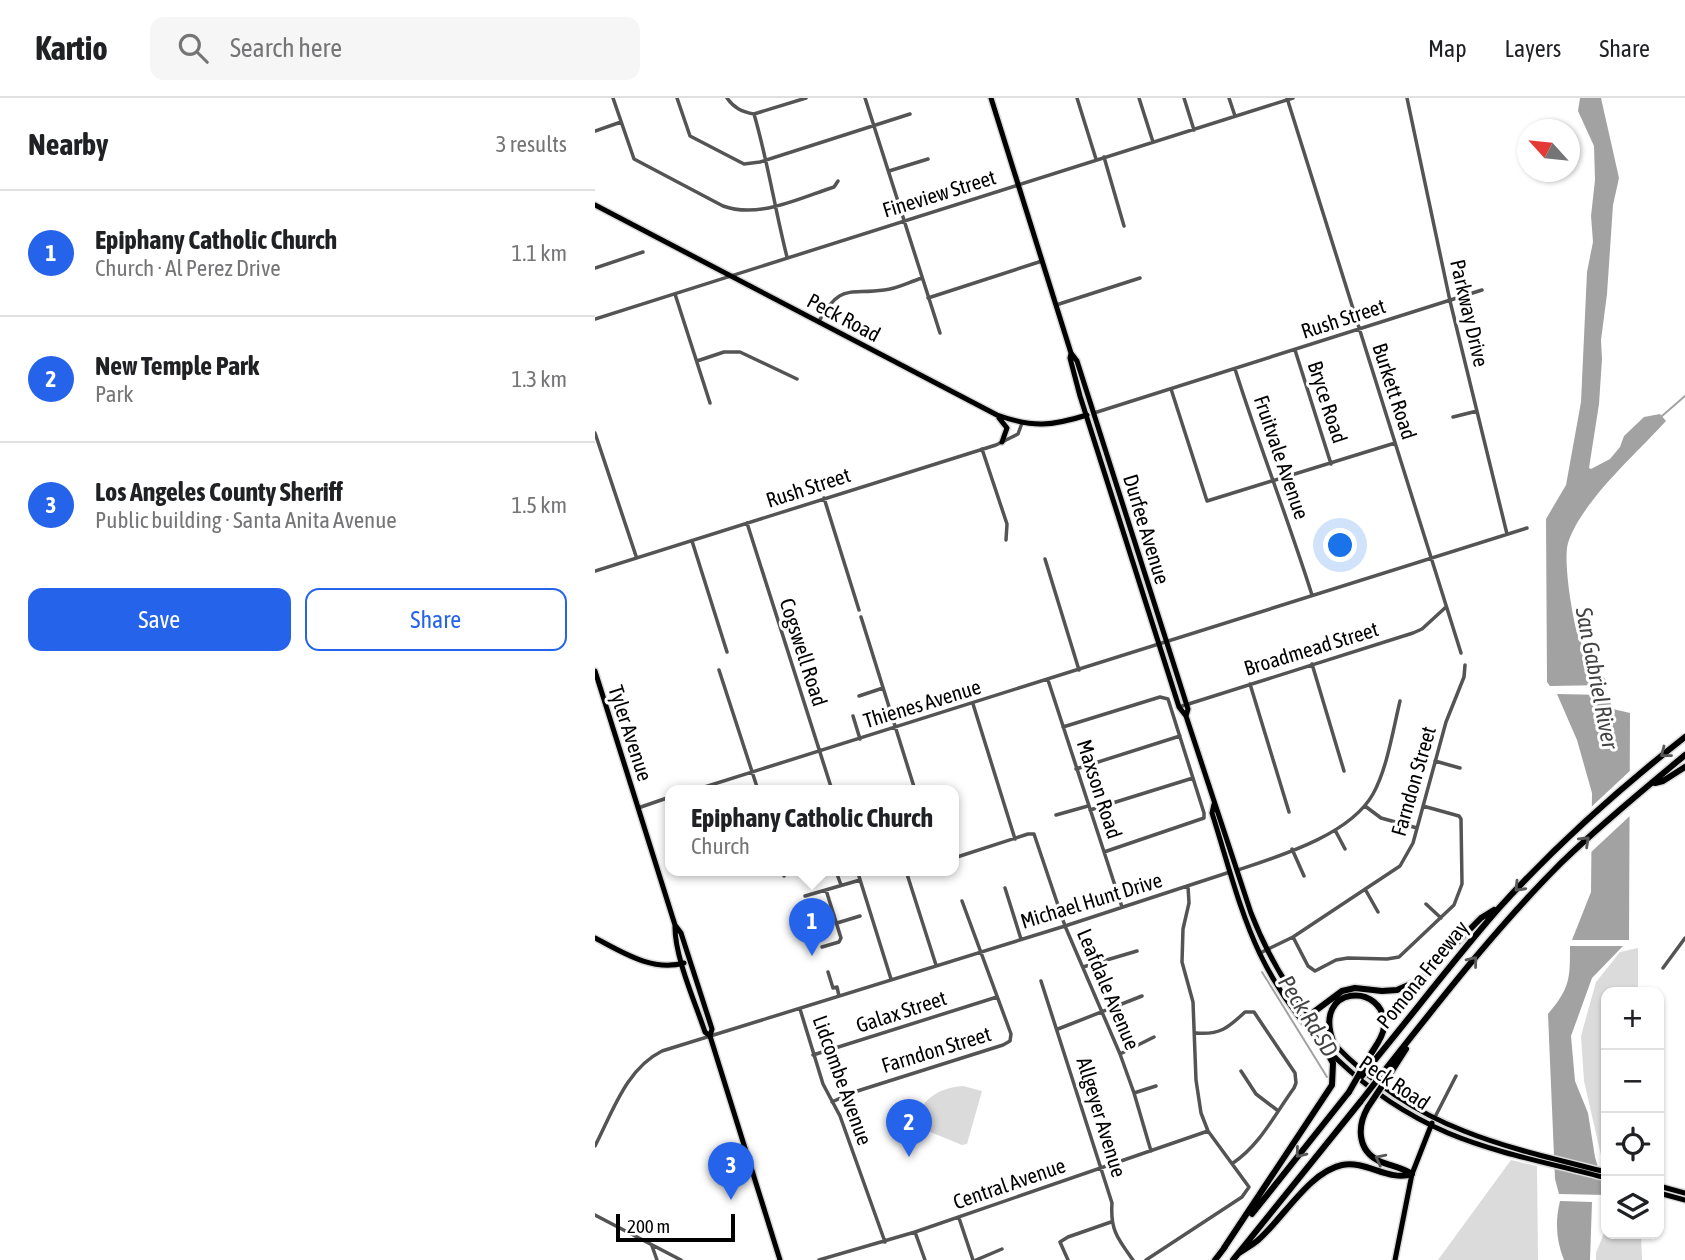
<!DOCTYPE html>
<html lang="en">
<head>
<meta charset="utf-8">
<style>
  :root { --surface:#fff; --page:#f6f6f6; --text:#202124; --muted:#757577; --line:#e0e0e0; --accent:#2563eb }
  body { margin:0; font-family:"Asap Condensed",sans-serif; background:var(--page); color:var(--text) }
  .controls { position:absolute; right:21px; bottom:21px; display:grid; overflow:hidden; border-radius:14px; box-shadow:0 2px 5px #0004 }
  .controls button { width:63px; height:63px; display:grid; place-items:center; padding:0; border:0; border-bottom:2px solid var(--line); background:var(--surface); color:var(--text); font:35px sans-serif }
  .compass { position:absolute; left:922px; top:21px; width:63px; height:63px; border-radius:50%; background:var(--surface); box-shadow:0 2px 5px #0004; rotate:297deg }
  .scale { position:absolute; left:21px; bottom:18px; width:119px; box-sizing:border-box; padding-left:7px; border:4px solid #000; border-top:0; font-size:19px; line-height:24px; white-space:nowrap; color:#000; -webkit-text-stroke:5px #fff; paint-order:stroke }
  .you { position:absolute; left:746px; top:448px; width:24px; height:24px; margin:-18px; border:5px solid #fff; border-radius:50%; background:#1a73e8; box-shadow:0 0 0 10px #1a73e833 }
  .badge { display:grid; place-items:center; width:46px; height:46px; border-radius:50%; background:var(--accent); color:#fff; font-size:23px; font-weight:700 }
  .pin { position:absolute; translate:-50% -58px; filter:drop-shadow(0 2px 4px #0008) }
  .pin::after { content:''; position:absolute; top:37px; width:24px; height:21px; background:inherit; clip-path:polygon(0 0,100% 0,50% 100%) }
  .popup { position:absolute; left:70px; top:687px; width:294px; height:91px; box-sizing:border-box; display:grid; place-content:center; border-radius:14px; background:var(--surface); filter:drop-shadow(0 2px 5px #0005); font-size:23px; white-space:nowrap; color:var(--muted) }
  .popup b { font-size:26px; color:var(--text) }
  .popup::after { content:''; position:absolute; left:50%; top:100%; margin-left:-14px; border:14px solid transparent; border-top-color:var(--surface) }
  .list { margin:0; padding:0; list-style:none }
  h2 { display:flex; justify-content:space-between; align-items:center; height:91px; margin:0; padding:0 28px; font-size:30px }
  h2 small { font-size:23px; font-weight:400; color:var(--muted) }
  .list li { display:grid; grid-template-columns:46px 1fr auto; gap:21px; align-items:center; box-sizing:border-box; height:126px; padding:0 28px; border-top:2px solid var(--line) }
  .list b { display:block; font-size:26px; white-space:nowrap }
  .list p { margin:0; font-size:23px; white-space:nowrap; color:var(--muted) }
  .list em { font-size:23px; font-style:normal; color:var(--muted) }
  .actions { display:flex; gap:14px; padding:21px 28px }
  .actions a { flex:1; padding:16px 0; border:2px solid var(--accent); border-radius:14px; text-align:center; font-size:24px; color:var(--accent) }
  .actions .main { background:var(--accent); color:#fff }
  .icon { flex:none; width:38px; height:38px; fill:none; stroke:currentColor; stroke-width:2; stroke-linecap:round; stroke-linejoin:round }
  .map { position:relative; flex:none; width:1090px; height:1162px; overflow:hidden }
  header { display:flex; align-items:center; gap:42px; box-sizing:border-box; height:98px; padding:0 35px; background:var(--surface); border-bottom:2px solid var(--line) }
  header strong { font-size:33px }
  nav { display:flex; gap:38px; margin-inline-start:auto; font-size:24px }
  .search { width:490px; height:63px; background:var(--page); display:flex; align-items:center; gap:18px; box-sizing:border-box; padding:0 24px; border-radius:14px; color:var(--muted); font-size:26px }
  main { display:flex }
  aside { flex:1; background:var(--surface) }
  .map>svg:first-child { display:block }
  .green { fill:#dbdbdb }
  .water { fill:#a2a2a2 }
  .pier { fill:#fff }
  .lines { fill:none; stroke-linecap:round; stroke-linejoin:round }
  .stream { stroke:#a2a2a2; stroke-width:2 }
  .major-casing { stroke:#dbdbdb; stroke-width:8 }
  .highway-casing { stroke:#dbdbdb; stroke-width:9 }
  .minor { stroke:#545454; stroke-width:3.5 }
  .major { stroke:#000; stroke-width:5 }
  .highway { stroke:#000; stroke-width:6 }
  .highway-bridge-casing { stroke:#dbdbdb; stroke-width:9; stroke-linecap:butt }
  .highway-bridge { stroke:#000; stroke-width:6 }
  .oneway { stroke:#595959 }
  .labels { text-anchor:middle; dominant-baseline:central; stroke-width:6; stroke-linejoin:round; paint-order:stroke }
  .street-label { font-size:21px; fill:#000; stroke:#fff }
  .water-label { font-size:23px; font-style:italic; fill:#434343; stroke:#fff }
</style>
</head>
<body>
<header>
<strong>Kartio</strong>
<div class="search"><svg class="icon" aria-label="search" viewBox="0 0 24 24"><circle cx="10" cy="10" r="6"/><path d="M15 15l6 6"/></svg>Search here</div>
<nav><a>Map</a><a>Layers</a><a>Share</a></nav>
</header>
<main>
<aside>
<h2>Nearby<small>3 results</small></h2>
<ul class="list">
<li><span class="badge">1</span><div><b>Epiphany Catholic Church</b><p>Church · Al Perez Drive</p></div><em>1.1 km</em></li>
<li><span class="badge">2</span><div><b>New Temple Park</b><p>Park</p></div><em>1.3 km</em></li>
<li><span class="badge">3</span><div><b>Los Angeles County Sheriff</b><p>Public building · Santa Anita Avenue</p></div><em>1.5 km</em></li>
</ul>
<div class="actions"><a class="main">Save</a><a>Share</a></div>
</aside>
<div class="map">
<svg width="1090" height="1162" viewBox="0 0 1090 1162">
  <rect width="100%" height="100%" fill="#fff"/>
  <path class="green" d="M 1043,850 L 1043,894 L 1011,894 L 1011,1079 L 989,983 L 986,938 L 1001,884 L 1025,854 Z
    M 368,988 L 387,993 L 372,1046 L 367,1047 L 316,1026 C 328,1002 341,990 368,988 Z
    M 916,1062 L 942,1068 L 943,1162 L 843,1162 Z
    M 1011,1130 L 1011,1136 L 1046,1136 L 1047,1162 L 1001,1162 L 1001,1155 Z"/>
  <path class="water" d="M 985,0 L 1006,0 L 1024,80 L 1018,107 L 1012,196 L 1006,242 L 1007,261 L 1004,306 L 994,370 L 996,371 L 1015,361 L 1025,349 L 1029,338 L 1049,319 L 1065,316 L 1071,323 C 1042,355 986,404 973,445 C 968,462 977,519 983,537 C 989,554 1005,572 1014,587 L 955,588 L 952,584 L 951,421 L 971,387 L 986,304 L 992,174 L 998,144 L 996,118 L 1000,82 L 999,48 L 983,13 Z
    M 962,596 L 1012,597 L 1018,611 L 1035,615 L 1034,842 L 977,842 L 996,794 L 997,695 L 982,642 Z
    M 975,848 L 1028,848 L 997,880 L 976,938 L 980,983 L 993,1015 L 1000,1059 L 1011,1097 L 964,1096 L 960,1081 L 953,916 C 975,890 975,881 975,848 Z
    M 965,1103 L 997,1104 L 995,1162 L 969,1162 C 961,1142 960,1124 965,1103 Z"/>
  <path class="pier" d="M 1038,670 L 1038,715 L 993,757 L 993,712 Z"/>
  <g class="lines">
    <path class="stream" d="M 1067,318 L 1090,298
      M 667,874 L 732,979"/>
    <g class="major-casing">
      <path id="major" d="M 396,0 L 476,255 L 482,263 L 593,611 L 591,618
        M 0,107 L 402,317 C 438,330 457,328 492,317
        M 476,255 L 475,260 L 485,298 L 584,609 L 591,618 L 656,815 C 694,913 769,994 869,1033 C 914,1051 964,1062 1011,1074
        M 404,320 L 412,330 L 407,344
        M 0,573 L 80,827 C 79,857 100,904 110,934 L 115,938
        M 619,706 L 617,715 C 632,762 644,812 665,856 C 703,935 772,1000 853,1035 C 903,1056 959,1066 1011,1080
        M 80,827 L 86,835 L 117,931 L 115,938 L 185,1162
        M 0,840 C 27,854 57,874 89,865
        M 1064,1088 L 1090,1095
        M 1064,1095 L 1090,1102
        M 800,1162 L 817,1076 L 837,1025"/>
    </g>
    <g class="highway-casing">
      <path id="highway" d="M 1060,685 L 1068,683 L 1090,669
        M 708,922 L 747,893 L 760,890 L 787,893 L 802,892 L 825,882 L 886,820 L 899,812
        M 739,946 C 715,885 792,884 789,929 C 788,940 779,950 774,959
        M 779,963 C 821,912 861,859 904,810 C 961,747 1024,691 1090,639
        M 790,972 C 846,901 902,829 966,765 C 1005,727 1048,692 1090,657
        M 795,976 L 811,951
        M 773,1009 C 762,1028 762,1052 784,1063 C 795,1068 806,1069 817,1076
        M 657,1116 L 754,994
        M 629,1150 L 737,987 L 738,965 L 725,942
        M 644,1155 C 650,1151 657,1147 662,1143 C 688,1121 714,1074 747,1067 C 771,1062 794,1084 817,1076
        M 620,1162 L 630,1149
        M 638,1162 L 766,1003"/>
    </g>
    <path class="minor" d="M 18,0 L 39,61 L 128,108 C 164,121 205,100 239,89 L 243,83
      M 82,0 L 95,38 L 149,66 L 165,64 L 315,16
      M 132,0 C 139,10 147,14 159,16 C 173,64 180,112 192,159
      M 270,0 L 345,235
      M 482,0 L 501,61
      M 544,0 L 558,44
      M 589,0 L 599,32
      M 634,0 L 640,18
      M 692,0 L 866,555
      M 812,0 L 855,203 L 912,436
      M 159,16 L 211,0
      M 0,33 L 26,24
      M 509,59 L 529,128
      M 294,73 L 333,61
      M 0,170 L 48,154
      M 80,196 L 115,305
      M 333,200 L 447,163
      M 461,207 L 545,180
      M 0,221 L 698,0
      M 224,223 C 246,185 253,197 289,192 C 302,191 314,184 327,180
      M 700,252 L 736,366
      M 102,263 L 129,254 L 145,254 L 202,281
      M 640,271 C 664,347 693,421 717,497
      M 576,291 L 612,403 L 800,345
      M 499,315 L 887,192
      M 858,319 L 882,313
      M 0,335 L 41,458
      M 387,351 L 412,426 L 411,442
      M 229,400 L 264,512
      M 152,425 L 237,692
      M 97,443 L 132,554
      M 450,461 L 484,572
      M 0,473 L 401,347 L 423,336 L 427,325
      M 266,519 L 320,692
      M 717,566 L 749,673
      M 124,572 L 163,692
      M 453,582 L 527,809
      M 655,586 L 694,714
      M 264,598 L 288,590
      M 378,606 L 420,741
      M 584,609 L 818,535 L 827,531 L 851,509
      M 258,618 L 265,641
      M 468,629 L 565,599 L 573,601 L 609,715 L 609,720 L 509,754
      M 840,663 L 865,670
      M 481,671 L 585,638
      M 100,692 L 932,430
      M 770,708 L 786,720 L 822,730
      M 43,710 L 75,699
      M 495,712 L 598,680
      M 461,717 L 493,708
      M 740,732 L 750,751
      M 697,751 L 709,778
      M 359,760 L 433,736 L 439,736 L 470,828 L 525,956 L 539,995 L 556,1053
      M 188,772 L 189,778
      M 262,772 L 296,881
      M 323,772 L 312,776 L 341,867
      M 643,772 C 685,758 755,737 778,696 C 792,671 798,632 805,603
      M 242,776 L 246,787
      M 410,790 L 426,841
      M 770,791 L 783,814
      M 210,798 L 265,782
      M 831,806 L 846,820
      M 218,823 L 239,817
      M 242,825 L 265,818
      M 698,839 L 713,868 L 720,873 L 741,862 L 753,860 L 792,861 L 804,859 L 859,807 L 867,786 L 866,721 L 864,718 L 828,708
      M 227,849 L 244,844 L 246,840 L 231,792
      M 665,855 L 698,839 L 805,768 L 818,745 L 851,624 L 869,579 L 870,567
      M 488,869 L 542,853
      M 1068,870 L 1090,840
      M 233,874 L 238,890 L 242,889 L 244,898
      M 446,883 L 517,1105 C 515,1132 523,1141 538,1162
      M 205,911 L 228,986 L 245,1018 L 290,1144
      M 463,931 L 547,898
      M 601,935 C 625,937 633,930 650,914 L 659,914 L 700,975 L 701,985 L 699,990 C 680,1016 665,1047 638,1065
      M 525,956 L 559,939
      M 218,957 L 402,899
      M 646,973 L 661,996 L 682,1012
      M 539,995 L 561,988
      M 237,1004 L 256,995 L 408,947 L 415,943 L 416,936 L 367,803
      M 840,1019 L 861,978
      M 0,1048 C 18,1013 31,971 67,953 L 470,828 L 635,774
      M 0,1117 L 86,1162
      M 364,1120 L 378,1162
      M 320,1134 L 330,1162
      M 57,1148 L 62,1162
      M 224,1162 L 320,1134 L 613,1033
      M 381,1162 L 407,1151
      M 473,1162 L 465,1144 L 473,1139 L 516,1124
      M 551,1162 L 647,1099 L 654,1089 L 613,1033 L 606,1015 L 601,982 L 598,904 L 587,864 L 588,831 L 594,805 L 593,788"/>
    <use href="#major" class="major"/>
    <use href="#highway" class="highway"/>
    <g class="highway-bridge-casing">
      <path id="highway-bridge" d="M 767,978 L 779,963
        M 754,994 L 774,959
        M 766,1003 L 790,972
        M 773,1009 L 795,976"/>
    </g>
    <use href="#highway-bridge" class="highway-bridge"/>
  </g>
  <defs><path id="oneway-chevron" d="M-2-3.5L2.5 0L-2 3.5" fill="none" stroke-width="1.6" stroke-linecap="round" stroke-linejoin="round" transform="scale(1.75)"/></defs>
  <g class="oneway">
    <use href="#oneway-chevron" transform="translate(1070 655) rotate(142)"/>
    <use href="#oneway-chevron" transform="translate(990 743) rotate(-43)"/>
    <use href="#oneway-chevron" transform="translate(924 789) rotate(134)"/>
    <use href="#oneway-chevron" transform="translate(878 863) rotate(-51)"/>
    <use href="#oneway-chevron" transform="translate(705 1055) rotate(129)"/>
    <use href="#oneway-chevron" transform="translate(785 1061) rotate(-153)"/>
  </g>
  <g class="labels">
    <g class="street-label">
      <text transform="translate(344 95) rotate(-17)">Fineview Street</text>
      <text transform="translate(875 215) rotate(77)">Parkway Drive</text>
      <text transform="translate(249 219) rotate(28)">Peck Road</text>
      <text transform="translate(748 220) rotate(-18)">Rush Street</text>
      <text transform="translate(800 293) rotate(72)">Burkett Road</text>
      <text transform="translate(733 304) rotate(72)">Bryce Road</text>
      <text transform="translate(687 359) rotate(71)">Fruitvale Avenue</text>
      <text transform="translate(213 389) rotate(-18)">Rush Street</text>
      <text transform="translate(552 431) rotate(73)">Durfee Avenue</text>
      <text transform="translate(716 550) rotate(-17)">Broadmead Street</text>
      <text transform="translate(209 554) rotate(72)">Cogswell Road</text>
      <text transform="translate(327 605) rotate(-17)">Thienes Avenue</text>
      <text transform="translate(36 635) rotate(72)">Tyler Avenue</text>
      <text transform="translate(818 683) rotate(-74)">Farndon Street</text>
      <text transform="translate(505 691) rotate(72)">Maxson Road</text>
      <text transform="translate(496 802) rotate(-17)">Michael Hunt Drive</text>
      <text transform="translate(827 876) rotate(-51)">Pomona Freeway</text>
      <text transform="translate(514 891) rotate(67)">Leafdale Avenue</text>
      <text transform="translate(306 913) rotate(-18)">Galax Street</text>
      <text transform="translate(341 951) rotate(-17)">Farndon Street</text>
      <text transform="translate(248 982) rotate(70)">Lidcombe Avenue</text>
      <text transform="translate(800 984) rotate(34)">Peck Road</text>
      <text transform="translate(507 1019) rotate(73)">Allgeyer Avenue</text>
      <text transform="translate(414 1085) rotate(-19)">Central Avenue</text>
    </g>
    <g class="water-label">
      <text transform="translate(1002 580) rotate(79)">San Gabriel River</text>
      <text transform="translate(713 918) rotate(58)">Peck Rd SD</text>
    </g>
  </g>
</svg>
<div class="controls">
<button>+</button>
<button>−</button>
<button><svg class="icon" aria-label="locate" viewBox="0 0 24 24"><circle cx="12" cy="12" r="6"/><path d="M12 2v4M12 18v4M2 12h4M18 12h4"/></svg></button>
<button><svg class="icon" aria-label="layers" viewBox="0 0 24 24"><path d="M12 4l9 5-9 5-9-5zM3 14l9 5 9-5"/></svg></button>
</div>
<svg class="compass" viewBox="-18 -18 36 36"><path d="M0-13l5 13h-10z" fill="#e53935"/><path d="M0 13l5-13h-10z" fill="#757577"/></svg>
<div class="scale">200 m</div>
<div class="you"></div>
<div class="pin badge" style="left:217px;top:858px">1</div>
<div class="popup"><b>Epiphany Catholic Church</b>Church</div>
<div class="pin badge" style="left:314px;top:1059px">2</div>
<div class="pin badge" style="left:136px;top:1102px">3</div>
</div>
</main>
</body>
</html>
